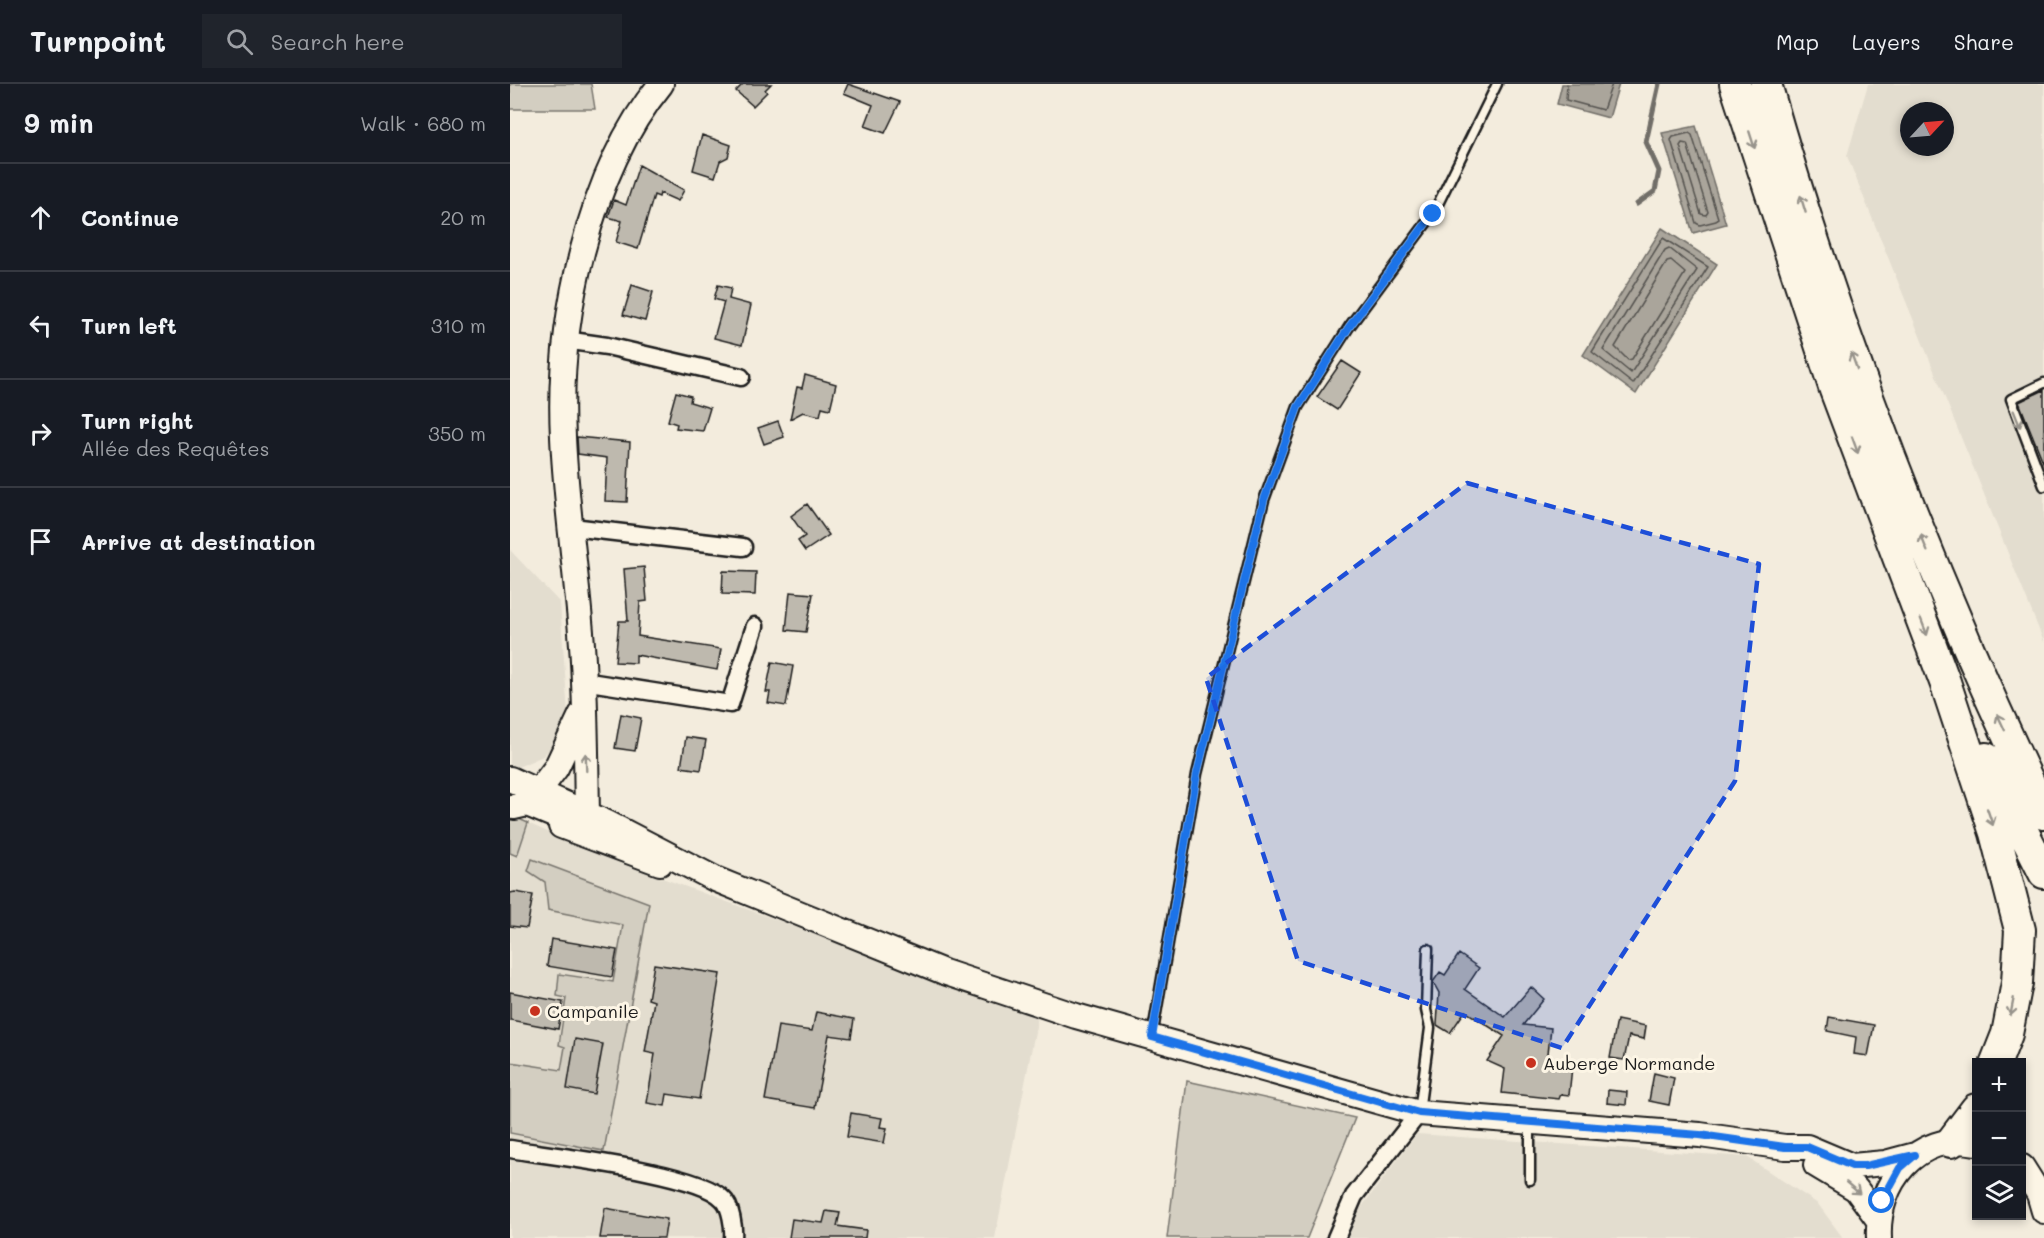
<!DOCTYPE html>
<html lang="en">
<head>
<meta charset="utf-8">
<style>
  :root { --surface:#171b24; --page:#20242c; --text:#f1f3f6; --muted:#9ea1a6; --line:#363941 }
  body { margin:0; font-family:Mali,sans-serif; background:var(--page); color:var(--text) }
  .controls { position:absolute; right:18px; bottom:18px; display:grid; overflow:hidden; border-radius:0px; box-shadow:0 3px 9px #0003 }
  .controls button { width:54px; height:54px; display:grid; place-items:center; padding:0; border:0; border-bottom:2px solid var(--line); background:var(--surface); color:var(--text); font:30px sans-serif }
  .compass { position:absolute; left:1390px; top:18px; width:54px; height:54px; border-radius:50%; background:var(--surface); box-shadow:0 3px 9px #0003; rotate:64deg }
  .stop { position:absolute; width:18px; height:18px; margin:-14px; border:4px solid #1a73e8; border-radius:50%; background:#fff }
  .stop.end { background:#1a73e8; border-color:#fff; box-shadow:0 2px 6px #0008 }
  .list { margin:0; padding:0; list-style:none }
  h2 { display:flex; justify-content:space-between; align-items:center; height:78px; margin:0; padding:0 24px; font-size:26px }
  h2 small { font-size:20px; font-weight:400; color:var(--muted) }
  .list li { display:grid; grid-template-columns:39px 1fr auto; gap:18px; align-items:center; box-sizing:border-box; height:108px; padding:0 24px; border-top:2px solid var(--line) }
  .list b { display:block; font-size:22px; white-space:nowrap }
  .list p { margin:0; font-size:20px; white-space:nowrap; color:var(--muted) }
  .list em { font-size:20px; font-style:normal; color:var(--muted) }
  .icon { flex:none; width:33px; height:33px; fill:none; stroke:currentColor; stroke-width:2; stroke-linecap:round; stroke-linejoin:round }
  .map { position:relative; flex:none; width:1534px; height:1154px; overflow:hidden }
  header { display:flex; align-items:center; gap:36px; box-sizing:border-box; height:84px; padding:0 30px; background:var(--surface); border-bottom:2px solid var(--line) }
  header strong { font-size:28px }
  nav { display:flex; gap:33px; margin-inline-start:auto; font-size:21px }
  .search { width:420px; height:54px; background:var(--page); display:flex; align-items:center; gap:15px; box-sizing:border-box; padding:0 21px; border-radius:0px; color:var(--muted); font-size:22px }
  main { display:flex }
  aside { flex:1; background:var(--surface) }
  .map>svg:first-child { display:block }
  .built { fill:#e3ddcf; fill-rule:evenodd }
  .green { fill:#d3cec1; stroke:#78756e; stroke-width:1.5 }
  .water { fill:#aaa59b; stroke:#716e68; stroke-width:1.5 }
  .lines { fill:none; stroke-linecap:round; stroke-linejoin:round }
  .shore { stroke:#55534f; stroke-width:1.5 }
  .stream { stroke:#716e68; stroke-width:5 }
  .building { fill:#beb9ae; stroke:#1c1c1c; stroke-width:1.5 }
  .lane-casing { stroke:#1c1c1c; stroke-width:13 }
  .street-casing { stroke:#1c1c1c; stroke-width:21 }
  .secondary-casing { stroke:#1c1c1c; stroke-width:28 }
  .highway-casing { stroke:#1c1c1c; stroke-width:34 }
  .lane { stroke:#fcf5e5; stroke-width:8 }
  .street { stroke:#fcf5e5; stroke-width:16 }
  .secondary { stroke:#fcf5e5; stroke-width:24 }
  .highway { stroke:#fcf5e5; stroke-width:30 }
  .oneway { stroke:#97938b }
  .route { stroke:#1a73e8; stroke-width:8 }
  .marked { fill:#1d4ed8; fill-opacity:0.2; stroke:#1d4ed8; stroke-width:4.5; stroke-dasharray:12 8; stroke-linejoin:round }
  .poi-dot { fill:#c8321e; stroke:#fcf5e5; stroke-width:2 }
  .labels { text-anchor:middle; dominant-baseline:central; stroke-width:6; stroke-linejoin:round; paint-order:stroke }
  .poi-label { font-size:18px; fill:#1c1c1c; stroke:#fcf5e5; text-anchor:start }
</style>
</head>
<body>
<header>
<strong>Turnpoint</strong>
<div class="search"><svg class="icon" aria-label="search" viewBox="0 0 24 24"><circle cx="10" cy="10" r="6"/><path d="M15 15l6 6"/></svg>Search here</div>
<nav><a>Map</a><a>Layers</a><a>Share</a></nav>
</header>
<main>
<aside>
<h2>9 min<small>Walk · 680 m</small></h2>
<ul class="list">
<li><svg class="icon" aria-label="ahead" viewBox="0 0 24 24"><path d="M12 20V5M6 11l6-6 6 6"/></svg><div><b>Continue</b></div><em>20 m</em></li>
<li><svg class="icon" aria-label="left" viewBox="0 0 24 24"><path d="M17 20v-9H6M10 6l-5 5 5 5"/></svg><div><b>Turn left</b></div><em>310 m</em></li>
<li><svg class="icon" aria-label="right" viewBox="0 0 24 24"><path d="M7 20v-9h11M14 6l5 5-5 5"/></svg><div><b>Turn right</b><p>Allée des Requêtes</p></div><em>350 m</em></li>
<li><svg class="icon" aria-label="arrive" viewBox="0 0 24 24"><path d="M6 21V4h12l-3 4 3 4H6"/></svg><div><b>Arrive at destination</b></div></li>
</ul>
</aside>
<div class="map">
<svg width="1534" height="1154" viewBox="0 0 1534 1154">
  <rect width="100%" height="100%" fill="#f3ecdd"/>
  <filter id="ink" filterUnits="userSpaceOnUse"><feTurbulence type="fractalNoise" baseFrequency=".0167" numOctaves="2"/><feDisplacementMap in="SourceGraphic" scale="12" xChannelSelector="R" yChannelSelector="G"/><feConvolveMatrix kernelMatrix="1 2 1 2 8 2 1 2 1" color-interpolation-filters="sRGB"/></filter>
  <g filter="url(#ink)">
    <path class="built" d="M 1358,0 L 1534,0 L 1534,558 L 1337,72 ZM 1399,27 L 1435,27 L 1435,63 L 1399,63 Z
      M 0,466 L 50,519 L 58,631 L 49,655 L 33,672 L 8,683 L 0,680 Z
      M 0,731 L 84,769 L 528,932 L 485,1154 L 0,1154 Z
      M 907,1050 L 1237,1073 L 1308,1120 L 1333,1154 L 838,1154 L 850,1125 Z"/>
    <path class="green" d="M 0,0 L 81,0 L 85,25 L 0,25 Z
      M 0,731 L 18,739 L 7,772 L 0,769 Z
      M 22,775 L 139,819 L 94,1067 L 0,1049 L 0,978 L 51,986 L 55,963 L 49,961 L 56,914 L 47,912 L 49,890 L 103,898 L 113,841 L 38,826 L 35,798 L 18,787 Z
      M 677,997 L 845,1034 L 797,1154 L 657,1154 Z"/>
    <path class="water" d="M 1052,0 L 1109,0 L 1099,34 L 1047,20 Z
      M 1186,42 L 1216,140 L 1183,149 L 1152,49 Z
      M 1152,144 L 1207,180 L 1126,310 L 1073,271 Z"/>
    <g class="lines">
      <path class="shore" d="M 1057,0 L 1056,16 L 1093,26 L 1102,0
        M 1179,49 L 1182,51 L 1208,134 L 1206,137 L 1190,141 L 1186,139 L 1161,56 L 1163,53 Z
        M 1172,59 L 1177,60 L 1198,128 L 1196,131 L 1191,130 L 1170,62 Z
        M 1153,154 L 1198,183 L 1123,300 L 1082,268 Z
        M 1159,164 L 1187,186 L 1121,289 L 1093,266 L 1155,166 Z
        M 1161,177 L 1175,189 L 1122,275 L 1118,276 L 1105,263 L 1157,178 Z"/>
      <path class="stream" d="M 1127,120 L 1145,107 L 1149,87 L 1136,58 L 1149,0"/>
    </g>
    <path class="building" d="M 233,0 L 261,0 L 255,6 L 257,8 L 243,22 L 226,7 Z
      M 338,0 L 390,18 L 375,49 L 355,42 L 363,21 L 334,9 Z
      M 192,51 L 221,61 L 218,73 L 210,77 L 205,93 L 183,86 Z
      M 129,81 L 174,106 L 168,117 L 150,109 L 149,113 L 144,111 L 128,165 L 106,158 L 112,137 L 98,133 L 104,116 L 116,121 Z
      M 122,201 L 143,208 L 135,237 L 113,231 Z
      M 208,201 L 221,204 L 219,215 L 241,221 L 232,261 L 204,254 L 214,218 L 204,215 Z
      M 832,277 L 851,289 L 827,326 L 807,313 Z
      M 295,291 L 326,300 L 320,325 L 312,323 L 310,332 L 293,328 L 280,335 L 287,303 L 292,304 Z
      M 1534,306 L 1534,380 L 1509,318 Z
      M 166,308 L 181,312 L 180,318 L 200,324 L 193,347 L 166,344 L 167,340 L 158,337 Z
      M 268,337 L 274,353 L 254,360 L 248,344 Z
      M 67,353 L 120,358 L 117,418 L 95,417 L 97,374 L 68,370 Z
      M 297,420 L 319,451 L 295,467 L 288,457 L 295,452 L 281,432 Z
      M 134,483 L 137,517 L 130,518 L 128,552 L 211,565 L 207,586 L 126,571 L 126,579 L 105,578 L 109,537 L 118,537 L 114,485 Z
      M 213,487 L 246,488 L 245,511 L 212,510 Z
      M 280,508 L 303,510 L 296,548 L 276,546 Z
      M 262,578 L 283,582 L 276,622 L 258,619 L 260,608 L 256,608 Z
      M 111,630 L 131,634 L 125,667 L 105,664 Z
      M 176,653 L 196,656 L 191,686 L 171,683 Z
      M 5,808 L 23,811 L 17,844 L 0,842 L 0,809 Z
      M 41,855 L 107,866 L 102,893 L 37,882 Z
      M 949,870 L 969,884 L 955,905 L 995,933 L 1021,903 L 1034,915 L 1013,941 L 1041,944 L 1037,978 L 1062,983 L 1059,1011 L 1051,1010 L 1049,1015 L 992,1009 L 995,985 L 977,977 L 994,952 L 955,927 L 940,949 L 927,941 L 929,909 L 923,898 L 930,888 L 935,891 Z
      M 144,880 L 210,890 L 189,1015 L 157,1010 L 155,1022 L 137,1019 L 145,970 L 135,968 L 144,917 L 138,915 Z
      M 0,908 L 53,918 L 48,945 L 0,936 Z
      M 306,928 L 344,935 L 341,954 L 319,951 L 305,1024 L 255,1016 L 268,942 L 302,947 Z
      M 1319,933 L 1364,941 L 1358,972 L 1344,970 L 1346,953 L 1317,947 Z
      M 1107,936 L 1136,942 L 1134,955 L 1119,952 L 1114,976 L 1100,974 Z
      M 65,955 L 93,960 L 84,1010 L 57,1005 Z
      M 1144,989 L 1164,994 L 1159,1021 L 1139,1017 Z
      M 1098,1006 L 1117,1008 L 1116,1021 L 1097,1019 Z
      M 341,1029 L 372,1034 L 370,1043 L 377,1044 L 374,1059 L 337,1053 Z
      M 95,1124 L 157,1135 L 154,1154 L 90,1154 Z
      M 316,1127 L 330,1129 L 327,1142 L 356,1146 L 355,1154 L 279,1154 L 282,1135 L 313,1139 Z"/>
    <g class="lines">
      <g class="lane-casing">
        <path id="lane" d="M 1534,299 L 1501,315 L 1534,402
          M 642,953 L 687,690 L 754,416 L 788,323 L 839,243 L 923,130 L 987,0
          M 909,1028 L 920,944 L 916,926 L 918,865
          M 1020,1041 L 1020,1096"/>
      </g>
      <g class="street-casing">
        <path id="street" d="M 55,256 L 97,262 L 231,293
          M 62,443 L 233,463
          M 73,597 L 220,620 L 245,542
          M 0,1065 C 41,1072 189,1088 213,1115 C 221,1122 224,1144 223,1154
          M 826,1154 L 844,1112 L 909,1029"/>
      </g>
      <g class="secondary-casing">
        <path id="secondary" d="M 0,695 L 97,739 L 205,795 L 434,888 L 566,932 L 909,1029 L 1190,1051 L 1275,1063 L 1297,1063 L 1342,1082 L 1375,1079 L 1405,1071
          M 27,709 L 46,684 L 71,631
          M 4,723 L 17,720 L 70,742 L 77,730 C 76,674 76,617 72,561 C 67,492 56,422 53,353 C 47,239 78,89 151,0
          M 51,742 L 150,779
          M 1306,1081 L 1346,1105 L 1368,1135
          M 1512,1083 L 1529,1110 L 1534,1127
          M 1369,1154 C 1366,1099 1407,1047 1466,1059"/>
      </g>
      <g class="highway-casing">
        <path id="highway" d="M 1225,0 L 1325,306 L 1435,598 L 1485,749 L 1510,846 L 1507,899 L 1497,950 L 1486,978
          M 1256,0 C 1327,251 1422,495 1534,730
          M 1476,674 L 1534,789
          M 1441,1058 L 1466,1025"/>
      </g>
      <use href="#lane" class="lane"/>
      <use href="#street" class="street"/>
      <use href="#secondary" class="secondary"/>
      <use href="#highway" class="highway"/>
    </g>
    <defs><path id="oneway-shaft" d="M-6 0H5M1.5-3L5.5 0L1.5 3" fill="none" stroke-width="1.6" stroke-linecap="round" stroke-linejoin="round" transform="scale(1.5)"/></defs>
    <g class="oneway">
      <use href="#oneway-shaft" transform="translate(1242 56) rotate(72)"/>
      <use href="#oneway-shaft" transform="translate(1293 120) rotate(-107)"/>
      <use href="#oneway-shaft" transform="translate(1344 277) rotate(-110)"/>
      <use href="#oneway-shaft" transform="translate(1507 335) rotate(68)"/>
      <use href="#oneway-shaft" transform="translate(1345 361) rotate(70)"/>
      <use href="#oneway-shaft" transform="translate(1414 459) rotate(-112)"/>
      <use href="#oneway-shaft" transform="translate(1414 543) rotate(69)"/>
      <use href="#oneway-shaft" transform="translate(1491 638) rotate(-115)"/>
      <use href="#oneway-shaft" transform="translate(76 678) rotate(-92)"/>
      <use href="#oneway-shaft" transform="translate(1480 733) rotate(71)"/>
      <use href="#oneway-shaft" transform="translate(1502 923) rotate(101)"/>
      <use href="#oneway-shaft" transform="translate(1343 1104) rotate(40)"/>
    </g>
  </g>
  <g class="lines" filter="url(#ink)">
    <path class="route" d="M 923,130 L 839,243 L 788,323 L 754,416 L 687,690 L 642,953 L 909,1029 L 1190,1051 L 1275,1063 L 1297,1063 L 1342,1082 L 1355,1082 L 1405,1071 L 1390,1084 L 1372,1117"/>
  </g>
  <path class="marked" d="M 957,399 L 1249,480 L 1225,697 L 1052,964 L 788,877 L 696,594 Z"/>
  <g class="poi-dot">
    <circle cx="25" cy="927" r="6"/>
    <circle cx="1021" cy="979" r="6"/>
  </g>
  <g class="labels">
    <g class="poi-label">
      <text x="37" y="927">Campanile</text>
      <text x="1033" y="979">Auberge Normande</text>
    </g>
  </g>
</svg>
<div class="controls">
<button>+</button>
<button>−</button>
<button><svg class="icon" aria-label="layers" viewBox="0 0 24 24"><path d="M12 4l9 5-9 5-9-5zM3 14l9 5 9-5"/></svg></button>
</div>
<svg class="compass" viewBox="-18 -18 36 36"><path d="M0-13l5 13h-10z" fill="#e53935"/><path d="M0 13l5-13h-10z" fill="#9ea1a6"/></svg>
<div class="stop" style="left:1372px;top:1117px"></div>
<div class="stop end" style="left:923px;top:130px"></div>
</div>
</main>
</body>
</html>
